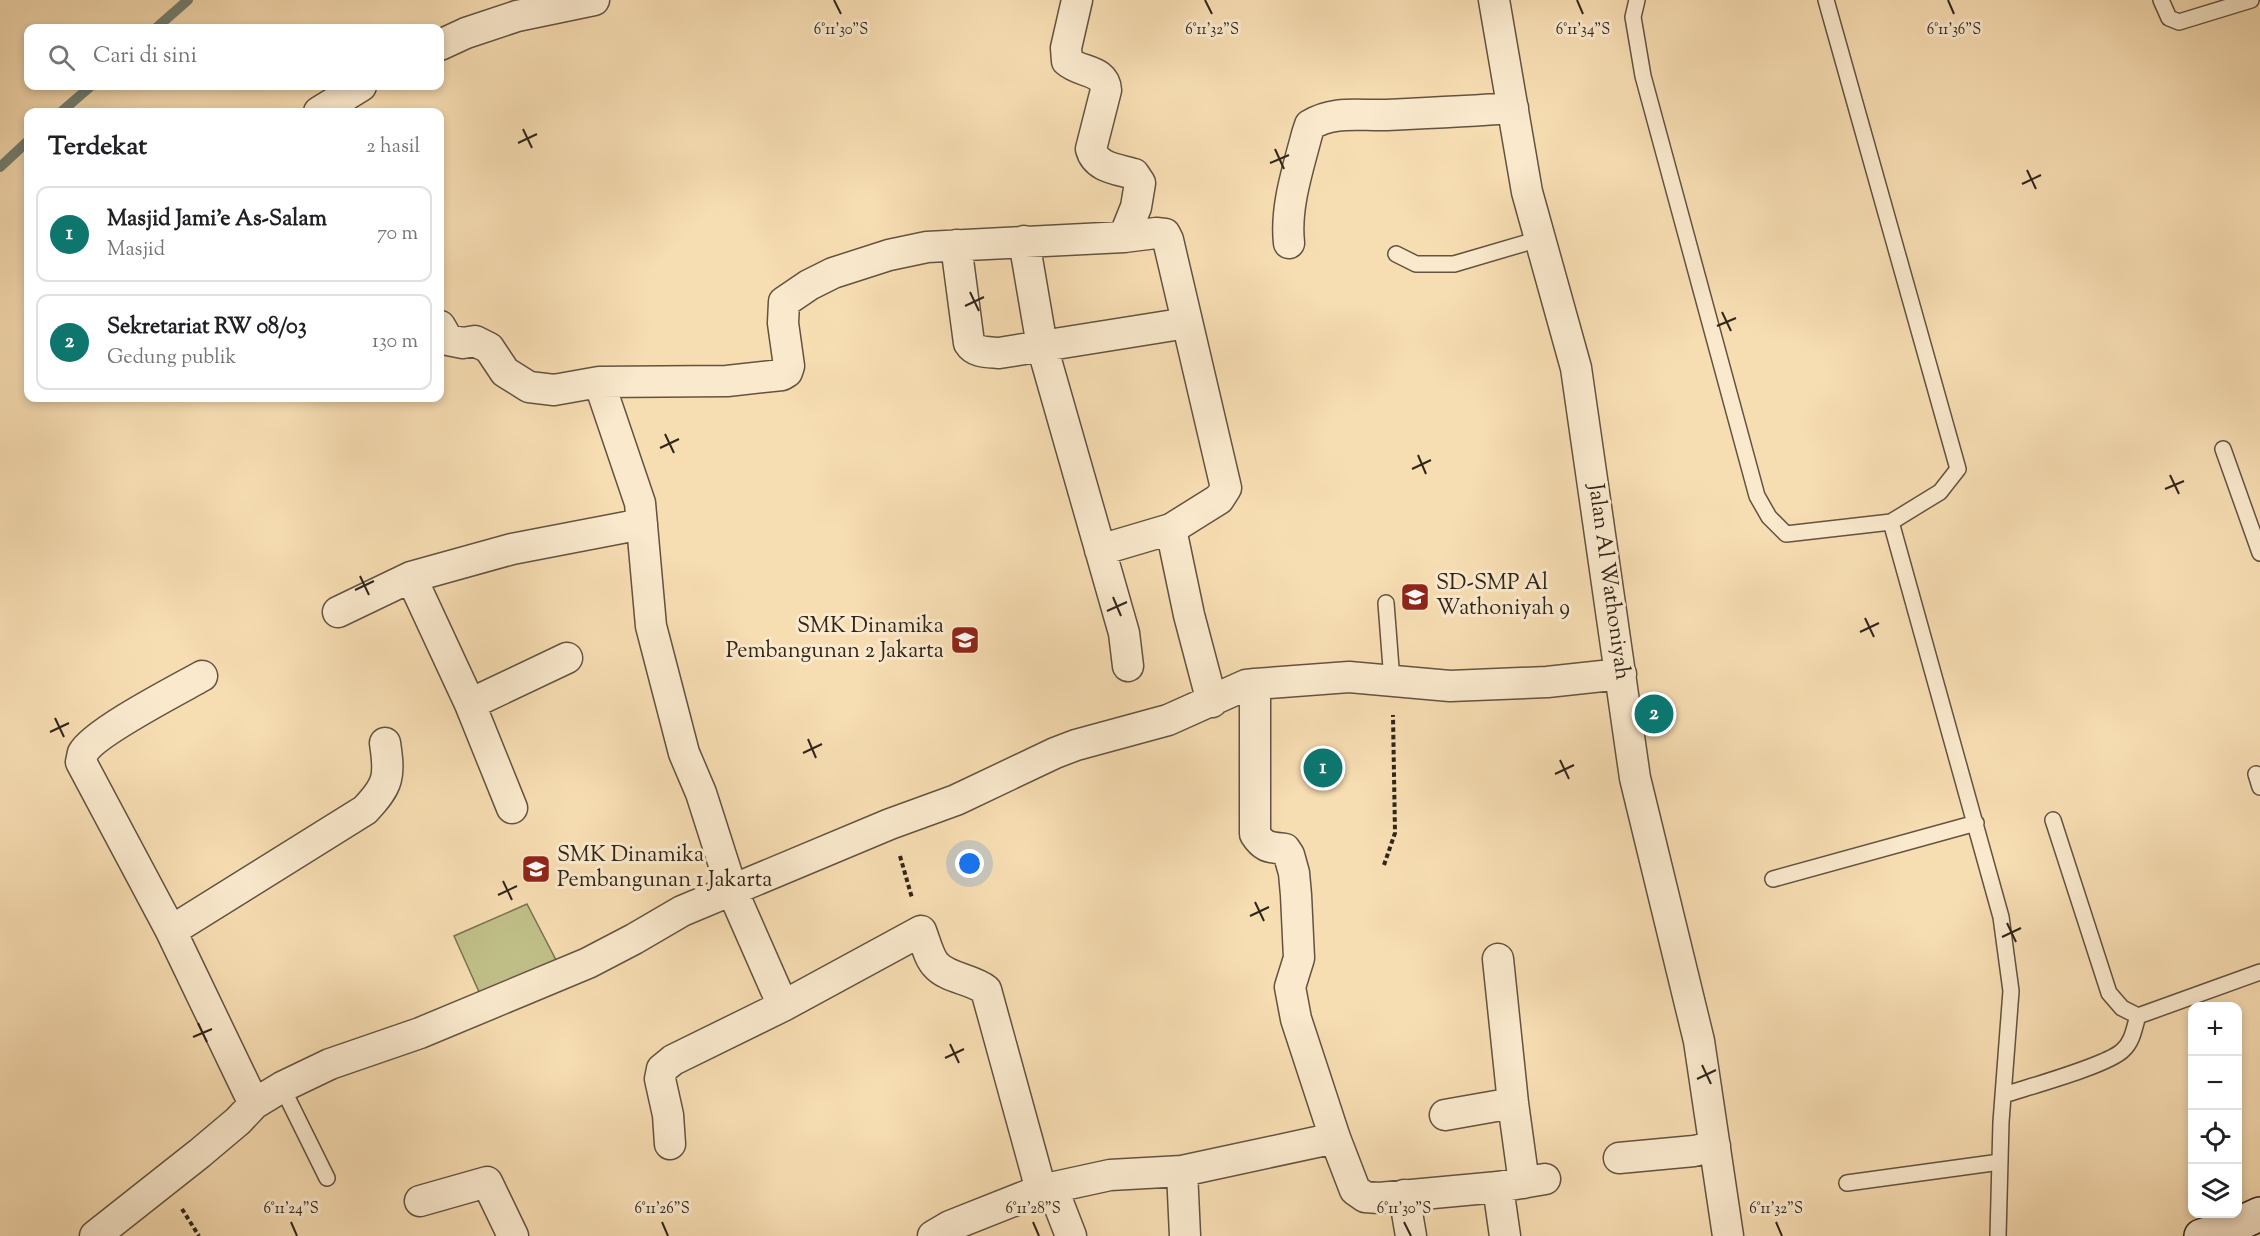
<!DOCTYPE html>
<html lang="id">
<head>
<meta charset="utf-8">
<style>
  :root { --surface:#fff; --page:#f6f6f6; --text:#202124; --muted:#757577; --line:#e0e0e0; --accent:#0f766e }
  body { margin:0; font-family:"Sorts Mill Goudy",serif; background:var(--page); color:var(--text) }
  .controls { position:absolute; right:18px; bottom:18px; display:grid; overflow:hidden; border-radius:12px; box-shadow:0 3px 9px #0003 }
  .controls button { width:54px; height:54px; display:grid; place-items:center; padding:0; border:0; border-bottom:2px solid var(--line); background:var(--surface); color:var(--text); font:30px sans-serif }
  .you { position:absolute; left:970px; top:864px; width:21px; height:21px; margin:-15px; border:4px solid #fff; border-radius:50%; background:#1a73e8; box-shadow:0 0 0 9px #1a73e833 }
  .badge { display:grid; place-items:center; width:39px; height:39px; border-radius:50%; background:var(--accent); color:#fff; font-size:20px; font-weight:700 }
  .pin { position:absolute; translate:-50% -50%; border:3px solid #fff; box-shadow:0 2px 6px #0006 }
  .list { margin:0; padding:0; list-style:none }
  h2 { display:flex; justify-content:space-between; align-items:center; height:78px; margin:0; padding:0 24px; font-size:26px }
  h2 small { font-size:20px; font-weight:400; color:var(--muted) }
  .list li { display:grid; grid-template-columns:39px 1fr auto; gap:18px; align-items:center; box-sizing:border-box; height:96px; margin:0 12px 12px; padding:0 12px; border:2px solid var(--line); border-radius:12px }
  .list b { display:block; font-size:22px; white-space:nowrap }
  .list p { margin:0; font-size:20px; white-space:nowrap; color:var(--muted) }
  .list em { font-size:20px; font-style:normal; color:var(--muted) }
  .icon { flex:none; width:33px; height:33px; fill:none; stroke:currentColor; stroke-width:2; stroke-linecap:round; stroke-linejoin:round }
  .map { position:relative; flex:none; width:2260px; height:1236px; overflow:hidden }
  .search { position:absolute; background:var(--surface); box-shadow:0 3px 9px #0003; left:24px; top:24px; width:420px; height:66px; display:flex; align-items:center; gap:15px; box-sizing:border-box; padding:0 21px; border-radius:12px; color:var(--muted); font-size:22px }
  .panel { position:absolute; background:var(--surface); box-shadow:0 3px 9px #0003; left:24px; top:108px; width:420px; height:294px; border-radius:12px }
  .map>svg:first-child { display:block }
  .green { fill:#c1c089; stroke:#787252; stroke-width:1.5 }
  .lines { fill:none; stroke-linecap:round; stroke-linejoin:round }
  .stream { stroke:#718073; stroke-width:10 }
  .service-casing { stroke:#625341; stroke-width:18 }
  .minor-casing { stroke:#625341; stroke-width:33 }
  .secondary-casing { stroke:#30251b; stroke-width:36 }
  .path { stroke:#30251b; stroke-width:4; stroke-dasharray:4.5 3; stroke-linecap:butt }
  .service { stroke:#fae9cd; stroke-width:15 }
  .minor { stroke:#fae9cd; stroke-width:30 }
  .secondary { stroke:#fae9cd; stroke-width:33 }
  .ticks { fill:none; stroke:#30251b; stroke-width:2 }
  .labels { text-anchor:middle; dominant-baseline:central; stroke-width:6; stroke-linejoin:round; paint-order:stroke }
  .street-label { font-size:22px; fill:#30251b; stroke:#fae9cd }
  .poi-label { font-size:22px; fill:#30251b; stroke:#fae9cd; text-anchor:start }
  .ticks-label { font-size:15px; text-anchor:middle; fill:#30251b; stroke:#fae9cd; stroke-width:6; stroke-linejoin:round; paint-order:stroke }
</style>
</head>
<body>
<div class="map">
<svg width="2260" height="1236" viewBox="0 0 2260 1236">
  <rect width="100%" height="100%" fill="#f7ddb2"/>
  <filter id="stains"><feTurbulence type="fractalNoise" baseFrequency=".00333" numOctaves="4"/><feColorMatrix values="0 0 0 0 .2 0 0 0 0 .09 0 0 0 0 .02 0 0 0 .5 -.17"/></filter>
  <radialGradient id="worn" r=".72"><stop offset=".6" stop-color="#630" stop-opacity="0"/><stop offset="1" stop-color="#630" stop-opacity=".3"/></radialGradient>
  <path class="green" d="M 527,904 L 556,960 L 480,994 L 454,936 Z"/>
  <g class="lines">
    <path class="stream" d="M 156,28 L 188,0
      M 61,112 L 91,86
      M 0,167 L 28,141"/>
    <g class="service-casing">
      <path id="service" d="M 1637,0 L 1633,17 L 1643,76 L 1757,496 L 1769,517 L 1786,534 L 1891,522 L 2001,917 L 2011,991 L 2001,1122 L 1998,1236
        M 1826,0 L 1958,469 L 1940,492 L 1891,522
        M 2161,0 L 2169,18 L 2179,22 L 2251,0
        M 1396,254 L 1416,264 L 1454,264 L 1539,239
        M 2223,449 L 2260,553
        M 1386,603 L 1392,681
        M 2256,774 L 2260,787
        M 2053,820 L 2109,993 L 2122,1008 L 2138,1016 L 2260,972
        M 1773,879 L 1976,823
        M 282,1087 L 327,1178
        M 2004,1095 C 2028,1087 2109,1065 2123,1050 C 2133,1041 2134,1028 2138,1016
        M 1847,1183 L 2000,1162"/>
    </g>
    <g class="minor-casing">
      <path id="minor" d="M 1077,0 L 1066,48 L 1067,61 C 1080,73 1105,69 1106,90 L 1091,149 C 1096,168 1117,169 1134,174 L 1140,183 L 1136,207 L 1124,237
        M 1494,0 L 1527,192 L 1576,368 L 1635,778 L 1699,1041 L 1728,1236
        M 440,45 L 466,33 L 517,16 L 594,0
        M 319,112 L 361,86
        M 1024,241 L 1042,346 L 1124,633 L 1128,666
        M 1289,243 C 1285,207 1298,169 1307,134 L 1310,125 C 1334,110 1360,116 1387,115 C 1429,113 1471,111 1513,108
        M 956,245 L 969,343 C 975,353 988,352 999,353 L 1187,323
        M 440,326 L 448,340 L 463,343 L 475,341 L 489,348 L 505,372 L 529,387 L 554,390 L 599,382 L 727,381 L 782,375 L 787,372 L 789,366 L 783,323 L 784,302 L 809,285 L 833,273 L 889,255 L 927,247 L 1124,237 L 1156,233 L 1165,234 L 1168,240 L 1226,488 L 1219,499 L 1171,529 L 1189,615 L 1212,702
        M 599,382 L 640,503 L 651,626 L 684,753 L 701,793 L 732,890 L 783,1006
        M 1100,550 L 1171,529
        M 411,577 L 470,704 L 512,808
        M 338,612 L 411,577 L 512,549 L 642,524
        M 202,676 C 179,689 93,733 83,753 C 82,756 82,759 81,762 L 171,931 L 254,1104
        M 1255,684 L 1255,834 C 1264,848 1269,847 1285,849 L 1289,855 L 1294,873 L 1296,895 L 1299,958 L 1290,987 L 1296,1019 L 1335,1138 L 1355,1190 L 1365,1197 L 1379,1198 L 1498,1187 L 1545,1179
        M 470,704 L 567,658
        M 171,931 L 365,810 C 389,785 390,776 385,743
        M 1498,959 L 1513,1103 L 1524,1183
        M 1445,1115 L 1513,1103
        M 670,1144 L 668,1115 L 660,1079 L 662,1069 L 673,1060 L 783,1006 L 921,931 C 925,941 929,958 936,965 C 947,978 972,979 986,990 L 1041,1190
        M 1619,1158 L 1694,1151 L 1715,1146
        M 1182,1171 L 1185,1236
        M 1052,1187 L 1071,1236
        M 1498,1187 L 1505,1236
        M 1404,1195 L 1411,1236
        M 420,1201 L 487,1182 L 513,1236
        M 95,1236 L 200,1153 L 238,1121 L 254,1104 L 282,1087 L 330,1064 L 420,1033 L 588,963 L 634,939 L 682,911 L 890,824 L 956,800 L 1055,753 L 1076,745 L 1168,720 L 1246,685 L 1255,684 L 1349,677 L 1450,686 L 1547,682 L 1621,674
        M 933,1236 L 950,1226 L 1041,1190 L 1110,1175 L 1182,1171 L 1335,1138"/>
    </g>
    <g class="secondary-casing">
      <path id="secondary" d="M 2201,1236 L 2238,1224 L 2260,1214"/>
    </g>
    <path class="path" d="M 900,856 L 912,898
      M 1384,865 L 1395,833 L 1393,715
      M 182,1209 L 199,1236"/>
    <use href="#service" class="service"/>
    <use href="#minor" class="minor"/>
    <use href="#secondary" class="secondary"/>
  </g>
  <path class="ticks" d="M 834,0 L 841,14M 1205,0 L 1212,14M 1577,0 L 1583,14M 1948,0 L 1954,14M 523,129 L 532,148M 518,143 L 537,134M 1275,149 L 1284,169M 1270,163 L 1289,155M 2027,170 L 2036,189M 2022,184 L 2041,175M 970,292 L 979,311M 965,306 L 984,297M 1722,312 L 1731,331M 1717,326 L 1736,318M 665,434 L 674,453M 660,448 L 679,439M 1418,455 L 1426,474M 1412,469 L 1431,460M 2170,475 L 2179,494M 2165,489 L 2184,481M 360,576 L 369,595M 355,590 L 374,581M 1113,597 L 1121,616M 1107,611 L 1127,602M 1865,618 L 1874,637M 1860,632 L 1879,623M 55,718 L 64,737M 50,732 L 69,723M 808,739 L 816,758M 803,753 L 822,744M 1560,760 L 1569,779M 1555,774 L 1574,765M 503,881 L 512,900M 498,895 L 517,886M 1255,902 L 1264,921M 1250,916 L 1269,907M 2007,923 L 2016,942M 2002,937 L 2021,928M 198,1023 L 207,1042M 193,1037 L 212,1029M 950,1044 L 959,1063M 945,1058 L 964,1049M 1702,1065 L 1711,1084M 1697,1079 L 1716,1070M 291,1222 L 297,1236M 662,1222 L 668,1236M 1033,1222 L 1039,1236M 1404,1222 L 1411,1236M 1776,1222 L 1782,1236"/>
  <defs>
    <g id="school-square" transform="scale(1.5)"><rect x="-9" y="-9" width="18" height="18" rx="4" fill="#8f2418" stroke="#fae9cd"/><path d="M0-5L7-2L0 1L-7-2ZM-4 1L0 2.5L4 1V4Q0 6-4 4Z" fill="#fff"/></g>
  </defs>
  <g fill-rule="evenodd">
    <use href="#school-square" x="1415" y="597"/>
    <use href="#school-square" x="965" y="640"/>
    <use href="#school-square" x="536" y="869"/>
  </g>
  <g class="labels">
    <g class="street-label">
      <text transform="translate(1608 582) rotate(82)">Jalan Al Wathoniyah</text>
    </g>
    <g class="poi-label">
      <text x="1436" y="584">SD-SMP Al<tspan x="1436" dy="25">Wathoniyah 9</tspan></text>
      <text x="944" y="627" text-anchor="end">SMK Dinamika<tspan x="944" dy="25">Pembangunan 2 Jakarta</tspan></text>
      <text x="557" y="856">SMK Dinamika<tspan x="557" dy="25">Pembangunan 1 Jakarta</tspan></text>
    </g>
  </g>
  <g class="ticks-label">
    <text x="841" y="34">6°11'30"S</text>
    <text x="1583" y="34">6°11'34"S</text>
    <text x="1954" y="34">6°11'36"S</text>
    <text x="1212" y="34">6°11'32"S</text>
    <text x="291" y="1213">6°11'24"S</text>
    <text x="662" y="1213">6°11'26"S</text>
    <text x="1033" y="1213">6°11'28"S</text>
    <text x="1404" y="1213">6°11'30"S</text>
    <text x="1776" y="1213">6°11'32"S</text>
  </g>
  <rect width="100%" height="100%" filter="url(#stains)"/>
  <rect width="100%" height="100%" fill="url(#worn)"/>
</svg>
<div class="controls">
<button>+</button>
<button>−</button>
<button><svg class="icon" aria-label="locate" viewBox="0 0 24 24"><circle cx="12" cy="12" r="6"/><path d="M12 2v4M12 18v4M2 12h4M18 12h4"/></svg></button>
<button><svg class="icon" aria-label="layers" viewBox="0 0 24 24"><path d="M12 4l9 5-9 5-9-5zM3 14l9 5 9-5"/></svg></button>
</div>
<div class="you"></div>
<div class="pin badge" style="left:1323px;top:768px">1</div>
<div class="pin badge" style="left:1654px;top:714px">2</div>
<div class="search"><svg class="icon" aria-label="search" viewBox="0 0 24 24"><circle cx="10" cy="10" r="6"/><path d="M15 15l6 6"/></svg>Cari di sini</div>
<section class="panel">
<h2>Terdekat<small>2 hasil</small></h2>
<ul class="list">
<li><span class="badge">1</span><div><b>Masjid Jami'e As-Salam</b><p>Masjid</p></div><em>70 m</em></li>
<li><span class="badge">2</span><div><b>Sekretariat RW 08/03</b><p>Gedung publik</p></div><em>130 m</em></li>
</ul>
</section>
</div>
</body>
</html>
